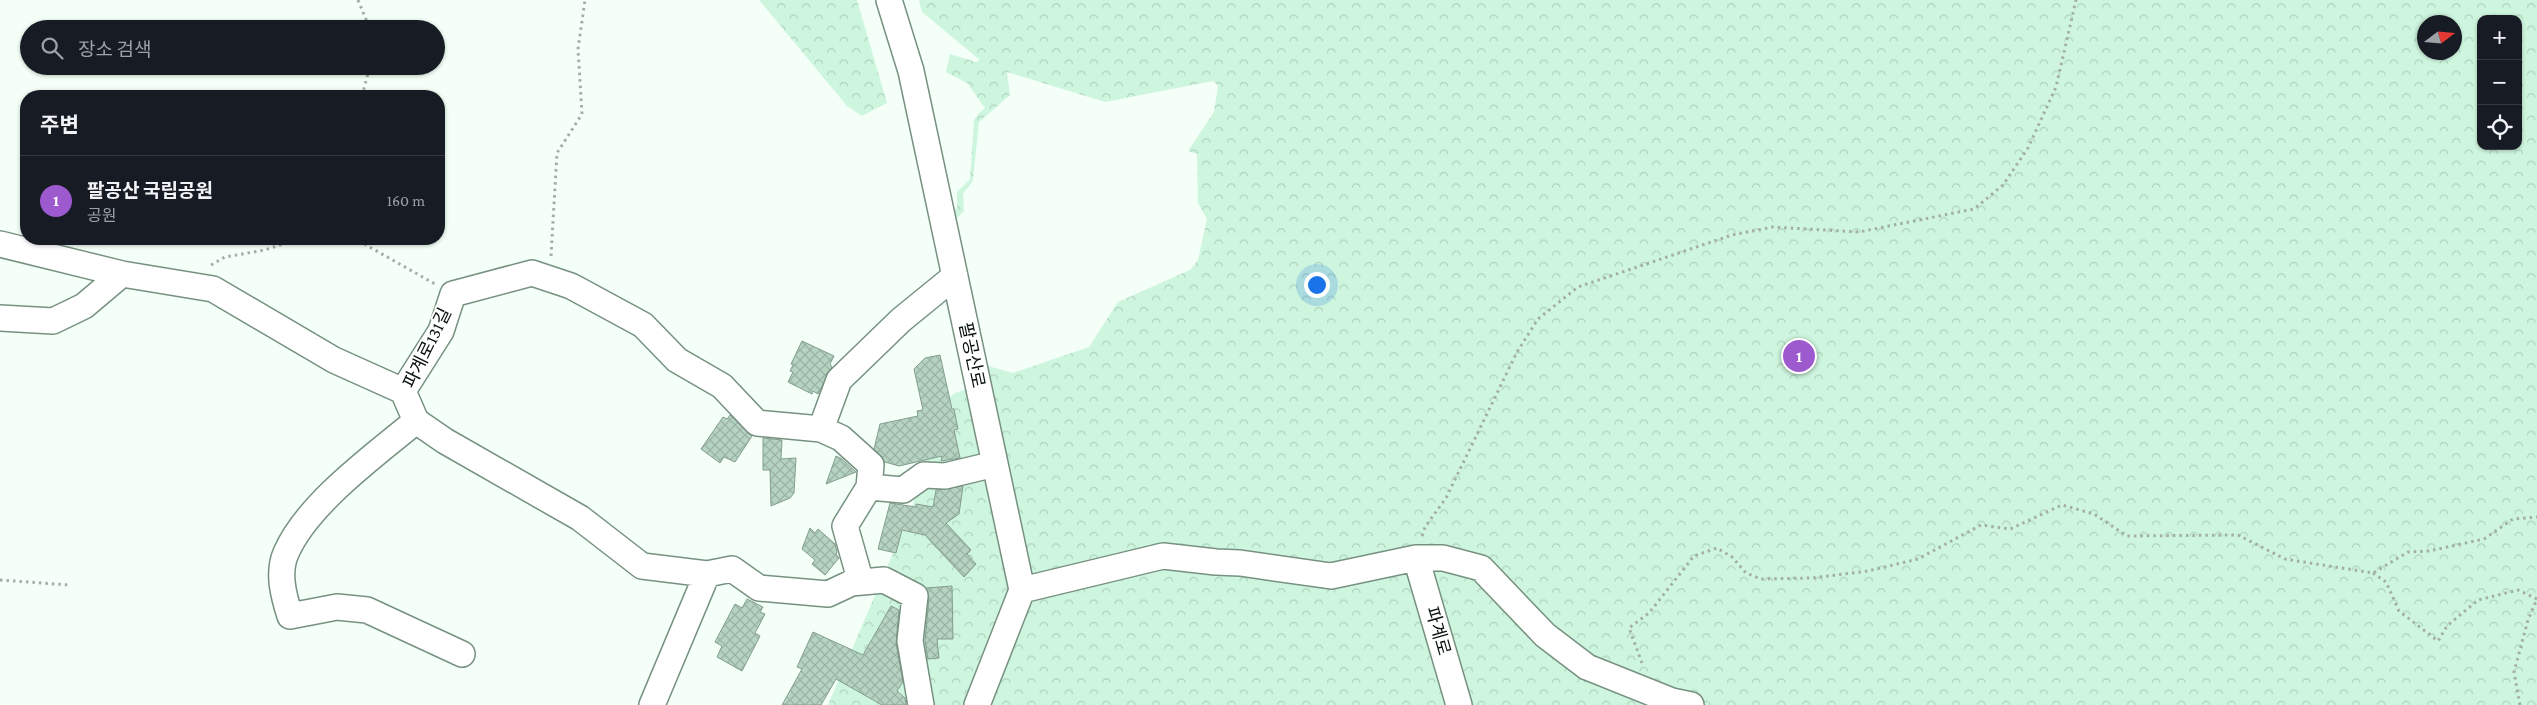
<!DOCTYPE html>
<html lang="ko">
<head>
<meta charset="utf-8">
<style>
  :root { --surface:#171b24; --page:#20242c; --text:#f1f3f6; --muted:#9ea1a6; --line:#363941; --accent:#9d59ce }
  body { margin:0; font-family:"Crimson Pro","Noto Sans KR",serif; background:var(--page); color:var(--text) }
  .controls { position:absolute; right:15px; top:15px; display:grid; overflow:hidden; border-radius:10px; box-shadow:0 1px 4px #0004 }
  .controls button { width:45px; height:45px; display:grid; place-items:center; padding:0; border:0; border-bottom:1px solid var(--line); background:var(--surface); color:var(--text); font:25px sans-serif }
  .compass { position:absolute; left:2417px; top:15px; width:45px; height:45px; border-radius:50%; background:var(--surface); box-shadow:0 1px 4px #0004; rotate:74deg }
  .you { position:absolute; left:1316px; top:284px; width:18px; height:18px; margin:-12px; border:4px solid #fff; border-radius:50%; background:#1a73e8; box-shadow:0 0 0 8px #1a73e833 }
  .badge { display:grid; place-items:center; width:32px; height:32px; border-radius:50%; background:var(--accent); color:#fff; font-size:16px; font-weight:700 }
  .pin { position:absolute; translate:-50% -50%; border:2px solid #fff; box-shadow:0 1px 5px #0006 }
  .list { margin:0; padding:0; list-style:none }
  h2 { display:flex; justify-content:space-between; align-items:center; height:65px; margin:0; padding:0 20px; font-size:21px }
  h2 small { font-size:16px; font-weight:400; color:var(--muted) }
  .list li { display:grid; grid-template-columns:32px 1fr auto; gap:15px; align-items:center; box-sizing:border-box; height:90px; padding:0 20px; border-top:1px solid var(--line) }
  .list b { display:block; font-size:19px; white-space:nowrap }
  .list p { margin:0; font-size:16px; white-space:nowrap; color:var(--muted) }
  .list em { font-size:16px; font-style:normal; color:var(--muted) }
  .icon { flex:none; width:28px; height:28px; fill:none; stroke:currentColor; stroke-width:2; stroke-linecap:round; stroke-linejoin:round }
  .map { position:relative; flex:none; width:2537px; height:705px; overflow:hidden }
  .search { position:absolute; background:var(--surface); box-shadow:0 1px 4px #0004; left:20px; top:20px; width:425px; height:55px; display:flex; align-items:center; gap:12px; box-sizing:border-box; padding:0 18px; border-radius:28px; color:var(--muted); font-size:19px }
  .panel { position:absolute; background:var(--surface); box-shadow:0 1px 4px #0004; left:20px; top:90px; width:425px; height:155px; border-radius:20px }
  .map>svg:first-child { display:block }
  .forest { fill:url(#forest-crowns); fill-rule:evenodd }
  .building { fill:url(#building-cross-hatch); stroke:#839e8e }
  .lines { fill:none; stroke-linecap:round; stroke-linejoin:round }
  .minor-casing { stroke:#779181; stroke-width:28 }
  .path { stroke:#a3aea7; stroke-width:3; stroke-dasharray:2.5 4; stroke-linecap:butt }
  .minor { stroke:#fff; stroke-width:25 }
  .labels { text-anchor:middle; dominant-baseline:central; stroke-width:4; stroke-linejoin:round; paint-order:stroke }
  .street-label { font-size:18px; fill:#08120c; stroke:#fff }
</style>
</head>
<body>
<div class="map">
<svg width="2537" height="705" viewBox="0 0 2537 705">
  <defs>
    <pattern id="forest-crowns" width="20" height="18" patternUnits="userSpaceOnUse" patternTransform="scale(1.25)"><rect width="20" height="18" fill="#cef6de"/><path d="M2 6a3 3 0 1 1 6 0M12 15a3 3 0 1 1 6 0" fill="none" stroke="#afd2bd"/></pattern>
    <pattern id="building-cross-hatch" width="8" height="8" patternUnits="userSpaceOnUse" patternTransform="scale(1.25)"><rect width="8" height="8" fill="#b6d2c1"/><path d="M0 0l8 8M0 8l8-8" fill="none" stroke="#9bb3a5"/></pattern>
  </defs>
  <rect width="100%" height="100%" fill="#f3fff7"/>
  <path class="forest" d="M 759,0 L 857,0 L 887,103 L 862,116 L 847,106 Z
    M 919,0 L 2537,0 L 2537,705 L 828,705 L 909,516 C 921,482 927,449 930,413 L 955,393 L 972,387 L 988,366 L 1013,373 L 1089,347 L 1118,302 L 1190,270 L 1198,260 L 1207,219 L 1198,203 L 1197,154 L 1188,151 L 1214,112 L 1218,86 L 1213,81 L 1105,102 L 1007,72 L 1010,95 L 979,122 L 973,181 L 963,194 L 964,211 L 957,218 L 956,241 L 952,215 L 957,207 L 957,192 L 970,179 L 974,120 L 979,113 L 985,108 L 967,83 L 946,72 L 950,54 L 976,62 L 980,60 L 922,12 ZM 2481,19 L 2518,19 L 2518,146 L 2481,146 ZM 2424,22 L 2454,22 L 2454,52 L 2424,52 Z"/>
  <path class="building" d="M 802,341 L 834,356 L 830,364 L 832,367 L 818,394 L 813,391 L 812,394 L 788,382 L 793,372 L 790,371 L 793,365 L 791,364 Z
    M 940,355 L 952,409 L 954,409 L 958,429 L 954,430 L 960,458 L 941,461 L 942,456 L 899,466 L 885,462 L 874,449 L 880,424 L 918,416 L 917,411 L 923,410 L 914,369 L 925,358 Z
    M 730,415 L 752,436 L 735,462 L 724,457 L 720,463 L 701,449 L 723,417 L 727,419 Z
    M 763,438 L 782,440 L 781,459 L 796,458 L 794,493 L 790,498 L 771,506 L 770,470 L 763,470 Z
    M 836,456 L 842,459 L 856,472 L 826,484 Z
    M 963,486 L 959,514 L 946,523 L 971,550 L 967,554 L 976,564 L 964,577 L 925,535 L 902,530 L 896,553 L 878,549 L 890,503 L 916,507 L 916,504 L 933,507 L 936,490 Z
    M 810,528 L 815,533 L 818,529 L 835,544 L 837,552 L 836,554 L 839,558 L 825,575 L 812,564 L 815,560 L 802,549 Z
    M 952,586 L 953,639 L 937,639 L 939,658 L 928,659 L 925,641 L 929,598 L 926,588 Z
    M 747,599 L 763,607 L 760,612 L 765,614 L 755,633 L 760,636 L 742,671 L 717,657 L 722,646 L 715,642 L 735,604 L 742,608 Z
    M 891,606 L 899,610 L 896,643 L 903,682 L 897,691 L 905,698 L 906,705 L 882,705 L 836,679 L 821,705 L 782,705 L 802,669 L 797,667 L 813,632 L 863,655 Z"/>
  <g class="lines">
    <g class="minor-casing">
      <path id="minor" d="M 889,0 L 911,71 L 1022,590 L 977,705
        M 0,244 L 122,274
        M 0,318 L 53,321 L 84,306 L 122,274 L 213,289 L 334,360 L 403,391
        M 416,421 C 375,455 307,504 286,553 C 277,573 284,597 290,616 L 337,607 L 367,610 L 462,654
        M 821,429 L 839,380 L 901,320 L 955,276
        M 869,487 L 871,465 L 841,438 L 821,429 L 757,423 L 722,386 L 677,360 L 643,325 L 571,286 L 532,273 L 453,294 L 441,331 L 403,391 L 416,421 L 445,441 L 580,518 L 642,566 L 707,574 L 732,569 L 759,588 L 828,594 L 860,579 L 845,526 L 869,487 L 903,490 L 924,475 L 945,476 L 995,464
        M 1416,558 L 1459,705
        M 851,583 L 884,580 L 915,596 L 910,641 L 921,705
        M 1022,590 L 1163,556 L 1216,562 L 1240,563 L 1331,576 L 1416,558 L 1443,558 L 1481,568 L 1545,635 L 1587,667 L 1672,701 L 1691,705
        M 652,705 L 707,574"/>
    </g>
    <path class="path" d="M 358,0 L 370,29
      M 362,96 L 370,66
      M 360,239 L 366,245 L 435,284
      M 551,256 L 557,153 L 582,114 L 578,49 L 585,0
      M 211,265 L 225,257 L 265,250 L 298,239
      M 1422,536 L 1425,527 L 1446,498 L 1517,352 L 1538,319 L 1578,287 L 1732,235 L 1773,227 L 1859,232 L 1974,209 L 2003,185 L 2028,148 L 2056,87 L 2076,0
      M 2373,573 L 2386,582 L 2399,611 L 2438,641 L 2447,626 L 2478,600 L 2518,590 L 2537,599
      M 0,580 L 70,585
      M 1642,663 L 1629,628 L 1649,613 L 1694,556 L 1717,548 L 1732,557 L 1746,573 L 1761,579 L 1812,578 L 1868,571 L 1918,559 L 1981,525 L 2010,529 L 2062,505 L 2094,514 L 2127,536 L 2238,535 L 2285,559 L 2373,573 L 2408,552 L 2429,551 L 2484,539 L 2513,519 L 2537,517
      M 2520,705 L 2514,672 L 2528,620 L 2537,599"/>
    <use href="#minor" class="minor"/>
  </g>
  <g class="labels">
    <g class="street-label">
      <text transform="translate(427 348) rotate(-64)">파계로131길</text>
      <text transform="translate(972 355) rotate(78)">팔공산로</text>
      <text transform="translate(1438 631) rotate(74)">파계로</text>
    </g>
  </g>
</svg>
<div class="controls">
<button>+</button>
<button>−</button>
<button><svg class="icon" aria-label="locate" viewBox="0 0 24 24"><circle cx="12" cy="12" r="6"/><path d="M12 2v4M12 18v4M2 12h4M18 12h4"/></svg></button>
</div>
<svg class="compass" viewBox="-18 -18 36 36"><path d="M0-13l5 13h-10z" fill="#e53935"/><path d="M0 13l5-13h-10z" fill="#9ea1a6"/></svg>
<div class="you"></div>
<div class="pin badge" style="left:1799px;top:356px">1</div>
<div class="search"><svg class="icon" aria-label="search" viewBox="0 0 24 24"><circle cx="10" cy="10" r="6"/><path d="M15 15l6 6"/></svg>장소 검색</div>
<section class="panel">
<h2>주변<small></small></h2>
<ul class="list">
<li><span class="badge">1</span><div><b>팔공산 국립공원</b><p>공원</p></div><em>160 m</em></li>
</ul>
</section>
</div>
</body>
</html>
